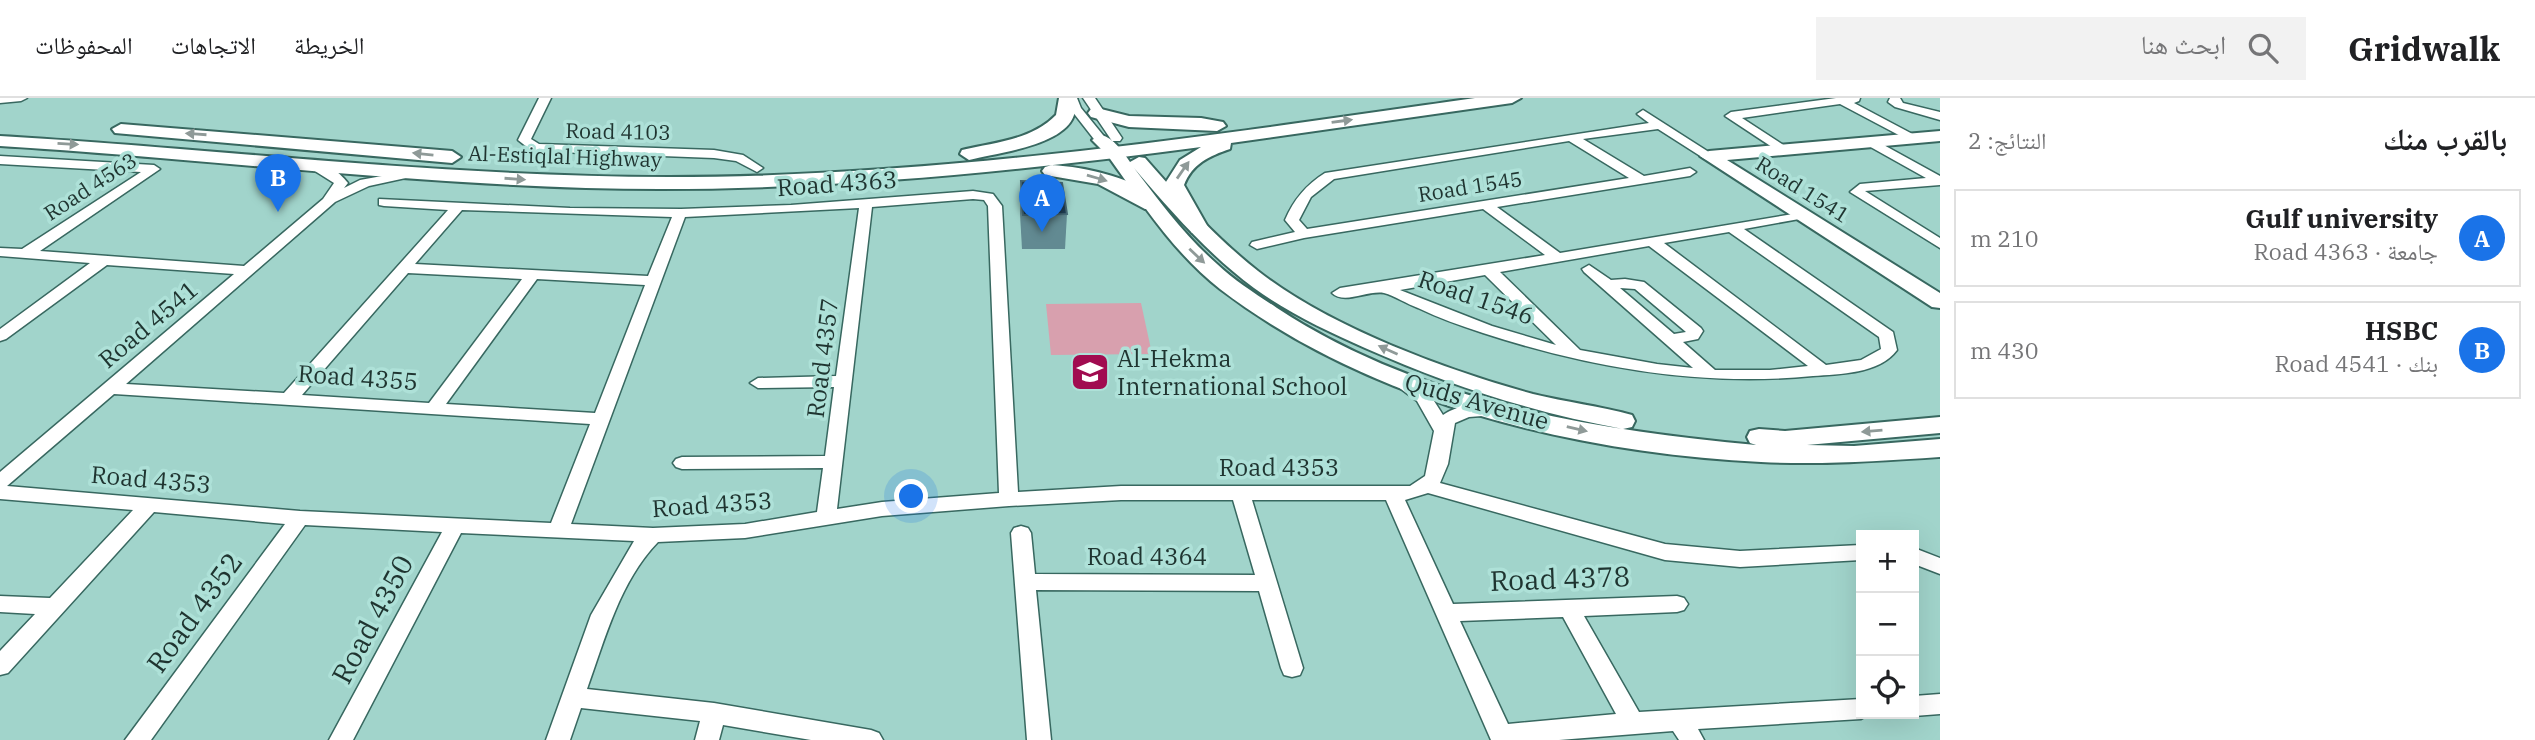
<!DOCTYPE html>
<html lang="ar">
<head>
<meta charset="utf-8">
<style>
  :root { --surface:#fff; --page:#f2f2f2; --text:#202124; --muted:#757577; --line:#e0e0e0; --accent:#1a73e8 }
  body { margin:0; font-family:"IBM Plex Serif","Noto Naskh Arabic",serif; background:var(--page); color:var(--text); direction:rtl }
  .controls { position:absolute; right:21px; bottom:21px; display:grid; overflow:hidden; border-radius:0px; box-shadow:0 7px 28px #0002 }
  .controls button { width:63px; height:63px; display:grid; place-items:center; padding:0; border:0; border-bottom:2px solid var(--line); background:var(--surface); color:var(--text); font:35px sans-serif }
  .you { position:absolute; left:912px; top:399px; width:24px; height:24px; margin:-18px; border:5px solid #fff; border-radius:50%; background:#1a73e8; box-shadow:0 0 0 10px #1a73e833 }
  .badge { display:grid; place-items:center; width:46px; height:46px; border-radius:50%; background:var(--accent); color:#fff; font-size:23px; font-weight:700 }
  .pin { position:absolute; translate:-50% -58px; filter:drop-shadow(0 2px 4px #0008) }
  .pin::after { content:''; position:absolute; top:37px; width:24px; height:21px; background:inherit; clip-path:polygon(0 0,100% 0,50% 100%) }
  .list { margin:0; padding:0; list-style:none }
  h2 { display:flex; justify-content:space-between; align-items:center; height:91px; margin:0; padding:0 28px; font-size:30px }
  h2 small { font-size:23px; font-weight:400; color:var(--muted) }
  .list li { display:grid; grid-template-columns:46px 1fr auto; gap:21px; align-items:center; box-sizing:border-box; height:98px; margin:0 14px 14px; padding:0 14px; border:2px solid var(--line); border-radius:0px }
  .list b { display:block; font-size:26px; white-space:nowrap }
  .list p { margin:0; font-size:23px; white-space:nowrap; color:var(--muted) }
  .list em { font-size:23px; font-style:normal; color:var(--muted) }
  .icon { flex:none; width:38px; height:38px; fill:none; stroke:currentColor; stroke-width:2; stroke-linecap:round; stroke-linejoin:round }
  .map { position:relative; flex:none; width:1940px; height:642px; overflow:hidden; direction:ltr }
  header { display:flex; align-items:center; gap:42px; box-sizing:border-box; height:98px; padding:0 35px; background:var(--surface); border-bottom:2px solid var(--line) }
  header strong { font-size:33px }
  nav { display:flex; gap:38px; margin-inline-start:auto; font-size:24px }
  .search { width:490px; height:63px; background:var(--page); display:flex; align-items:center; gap:18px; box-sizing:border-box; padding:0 24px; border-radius:0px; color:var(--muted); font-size:26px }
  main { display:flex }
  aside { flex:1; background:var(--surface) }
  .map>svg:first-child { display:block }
  .green { fill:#d8a0ae }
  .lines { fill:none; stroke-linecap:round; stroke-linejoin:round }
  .street-casing { stroke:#386860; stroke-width:3 }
  .secondary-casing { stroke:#386860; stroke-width:4 }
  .primary-casing { stroke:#386860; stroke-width:4 }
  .street { fill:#fff; fill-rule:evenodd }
  .secondary { fill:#fff; fill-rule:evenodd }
  .primary { fill:#fff; fill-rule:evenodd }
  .wall { fill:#628a92 }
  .building { fill:#224158; stroke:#486d7a; stroke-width:2 }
  .oneway { fill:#8f9a98 }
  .labels { text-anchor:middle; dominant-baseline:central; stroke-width:7; stroke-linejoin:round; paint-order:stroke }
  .far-street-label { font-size:21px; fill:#1f3430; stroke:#aee1d8 }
  .street-label { font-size:24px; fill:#1f3430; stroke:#aee1d8 }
  .poi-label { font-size:24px; fill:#1f3430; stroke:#aee1d8; text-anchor:start }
  .near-street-label { font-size:28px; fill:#1f3430; stroke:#aee1d8 }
</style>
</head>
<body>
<header>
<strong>Gridwalk</strong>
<div class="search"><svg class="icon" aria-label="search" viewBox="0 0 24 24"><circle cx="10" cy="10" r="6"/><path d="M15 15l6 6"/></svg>ابحث هنا</div>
<nav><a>الخريطة</a><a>الاتجاهات</a><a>المحفوظات</a></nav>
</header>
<main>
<aside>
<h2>بالقرب منك<small>النتائج: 2</small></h2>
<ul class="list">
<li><span class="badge">A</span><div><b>Gulf university</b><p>جامعة · Road 4363</p></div><em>210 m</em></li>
<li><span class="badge">B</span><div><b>HSBC</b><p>بنك · Road 4541</p></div><em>430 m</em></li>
</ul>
</aside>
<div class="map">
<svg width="1940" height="642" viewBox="0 0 1940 642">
  <rect width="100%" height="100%" fill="#a1d4cb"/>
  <path class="green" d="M 1141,205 L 1152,256 L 1051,257 L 1046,206 Z"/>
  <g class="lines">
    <g class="street-casing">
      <path id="street" d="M 0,0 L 27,0 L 21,3 L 0,5 Z
        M 539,0 L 551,0 L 531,41 L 539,46 L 714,52 L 743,57 L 763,70 L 757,74 L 736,63 L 714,60 L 532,53 L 518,42 Z
        M 1065,0 L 1077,0 L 1081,10 L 1107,42 L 1105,45 L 1097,45 L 1072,13 Z
        M 1083,0 L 1095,0 L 1122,40 L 1120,43 L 1112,43 Z
        M 1836,0 L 1860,0 L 1859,3 L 1854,5 L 1920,40 L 1910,43 L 1840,6 L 1742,20 L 1785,48 L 1785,54 L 1781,55 L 1725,18 L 1731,14 Z
        M 1890,0 L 1900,0 L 1903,5 L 1940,14 L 1940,22 L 1895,9 L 1888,4 Z
        M 1643,12 L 1715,58 L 1709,62 L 1705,61 L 1658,31 L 1583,41 L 1644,78 L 1690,70 L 1696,74 L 1690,78 L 1497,109 L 1560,155 L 1805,114 L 1805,120 L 1744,131 L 1893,234 L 1897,252 C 1879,276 1840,276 1813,278 C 1700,289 1590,270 1483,235 C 1461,228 1439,220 1418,210 C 1407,206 1395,198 1384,195 C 1368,192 1344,207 1332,195 L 1340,190 L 1545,157 L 1483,111 L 1304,140 L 1257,151 L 1250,147 L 1252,144 L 1295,134 L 1285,122 C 1294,101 1306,87 1325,75 L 1649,25 L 1637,16 ZM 1569,43 L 1629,80 L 1307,131 L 1299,122 L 1311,99 L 1334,81 ZM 1729,134 L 1879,239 L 1881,251 L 1861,262 L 1826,267 L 1664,145 ZM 1649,148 L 1808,268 L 1770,272 L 1715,272 L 1683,244 L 1698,241 L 1703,233 L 1701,230 L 1644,184 L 1625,181 L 1611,182 L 1589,167 L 1582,171 L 1584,174 L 1693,270 L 1657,266 L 1580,252 L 1500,174 ZM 1485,177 L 1556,247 L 1492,228 L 1400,192 ZM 1620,190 L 1635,191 L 1686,234 L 1674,236 Z
        M 1871,40 L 1940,78 L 1940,87 L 1865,93 L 1940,140 L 1940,150 L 1850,94 L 1860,86 L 1926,80 L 1867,47 L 1865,44 Z
        M 0,58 L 154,67 L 160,71 L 40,153 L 244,168 L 323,101 L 334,85 L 307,68 L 307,62 C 321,61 339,73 348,85 L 344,90 L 360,82 L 415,72 L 415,78 L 369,88 L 335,104 L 126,286 L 284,295 L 448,112 L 384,108 L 379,107 L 379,101 L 570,110 L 681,111 L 791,107 L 973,93 L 993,96 L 1002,108 L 1018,394 L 1121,388 L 1410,388 L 1425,378 L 1434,333 L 1417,303 L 1393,285 L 1401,280 L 1429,295 L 1443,317 C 1455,308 1486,300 1498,313 L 1495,317 L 1469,319 L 1455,325 L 1448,366 L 1440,385 L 1665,446 L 1740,453 L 1861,447 L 1861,462 L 1740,469 L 1665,462 L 1428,395 L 1405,402 L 1453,506 L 1677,498 L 1684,500 L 1688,506 L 1684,512 L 1677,514 L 1584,518 L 1639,614 L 1861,601 L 1861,616 L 1870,616 L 1861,621 L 1698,631 L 1704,642 L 1679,642 L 1673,633 L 1559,642 L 1491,642 L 1386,402 L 1252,402 L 1303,570 L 1300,577 L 1292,579 L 1284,577 L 1281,570 L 1259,493 L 1036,492 L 1051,642 L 1027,642 L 1011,435 L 1014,430 L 1021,428 L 1028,430 L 1031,435 L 1035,476 L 1255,477 L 1233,402 L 1121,402 L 1009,408 L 882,418 L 745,440 L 658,444 C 620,483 605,541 587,591 L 714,605 L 871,632 L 879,635 L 883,642 L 811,642 L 723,627 L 719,642 L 695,642 L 700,623 L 581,610 L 570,642 L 546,642 L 591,517 L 634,443 L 461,435 L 353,642 L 329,642 L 442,434 L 305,427 L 151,642 L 125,642 L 285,426 L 154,414 L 8,575 L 0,577 L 0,553 L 35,516 L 0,514 L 0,498 L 50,500 L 133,412 L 0,401 L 0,374 L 234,176 L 107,167 L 6,241 L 0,243 L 0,231 L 90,165 L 0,158 L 0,150 L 22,151 L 141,74 L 0,66 ZM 973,101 L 984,102 L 988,108 L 999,395 L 882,404 L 837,411 L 872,109 ZM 859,110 L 836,278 L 758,280 L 750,285 L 758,290 L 834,289 L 825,358 L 682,359 L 676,361 L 673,365 L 676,369 L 682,371 L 823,370 L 817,414 L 745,426 L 653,430 L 571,426 L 685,119 ZM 462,112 L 672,119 L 648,178 L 415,166 ZM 408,175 L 522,181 L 429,305 L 302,297 ZM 537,181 L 645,187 L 595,315 L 446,306 ZM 114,296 L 590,326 L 551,425 L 300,413 L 7,388 ZM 1563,519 L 1616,616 L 1508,626 L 1460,523 Z
        M 1914,450 L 1940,460 L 1940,476 L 1914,466 Z
        M 1940,596 L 1940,616 L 1914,618 L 1908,616 L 1914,616 L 1914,598 Z"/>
    </g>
    <g class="secondary-casing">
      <path id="secondary" d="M 1940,33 L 1940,43 L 1727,62 L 1940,195 L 1940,210 L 1932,209 L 1700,58 L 1709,53 Z
        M 1101,37 C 1114,40 1123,54 1130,64 L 1139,59 L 1145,60 C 1180,100 1216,140 1258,173 C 1329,229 1446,272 1533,296 C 1566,304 1599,308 1632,317 L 1635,323 L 1632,329 L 1623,331 C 1534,315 1448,287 1365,250 C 1327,233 1288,215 1254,190 C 1208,156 1170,112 1134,70 C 1160,104 1185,138 1217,166 C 1235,183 1256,196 1277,210 C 1419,303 1590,332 1756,347 L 1750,345 L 1747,339 L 1750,333 L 1759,331 L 1785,333 L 1940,319 L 1940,335 L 1807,347 L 1854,348 L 1940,341 L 1940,359 C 1880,363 1821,367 1761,364 C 1576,355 1369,305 1220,191 C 1174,155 1141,104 1108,58 L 1092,42 Z"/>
    </g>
    <g class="primary-casing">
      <path id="primary" d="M 1059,0 L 1077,0 C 1076,5 1076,12 1074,17 C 1064,48 996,55 969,62 L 960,56 L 962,52 C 995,44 1032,42 1056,17 Z
        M 1475,0 L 1521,0 L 1512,5 L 1231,45 L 1230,51 C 1209,58 1192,66 1184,87 L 1209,131 L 1206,135 L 1192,135 L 1164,87 L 1180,62 L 1201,49 C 998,76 792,96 586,90 C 390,84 195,60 0,48 L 0,38 C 223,51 445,79 669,79 C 939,79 1208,38 1475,0 Z
        M 1097,10 L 1129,18 L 1201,20 L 1223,24 L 1226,28 L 1217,33 L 1129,29 L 1091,19 L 1088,15 L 1091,11 Z
        M 121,26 L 452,53 L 461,59 L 452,65 L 115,35 L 112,31 Z
        M 1052,67 C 1084,69 1142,80 1162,107 L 1159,111 L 1145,111 L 1098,86 L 1045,77 L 1042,73 L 1045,69 Z"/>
    </g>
    <use href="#street" class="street"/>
    <use href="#secondary" class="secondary"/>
    <use href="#primary" class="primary"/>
  </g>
  <path class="wall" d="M 1021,83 L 1067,116 L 1065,151 L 1022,151 L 1020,116 Z"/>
  <path class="building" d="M 1021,83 L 1062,85 L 1067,116 L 1023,117 Z"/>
  <defs><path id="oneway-solid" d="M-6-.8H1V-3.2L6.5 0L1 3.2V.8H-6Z" transform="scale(1.75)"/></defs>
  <g class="oneway">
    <use href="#oneway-solid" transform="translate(1342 23) rotate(-8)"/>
    <use href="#oneway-solid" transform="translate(196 36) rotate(-176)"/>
    <use href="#oneway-solid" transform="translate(68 46) rotate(3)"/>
    <use href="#oneway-solid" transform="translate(423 56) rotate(-174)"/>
    <use href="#oneway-solid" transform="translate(1183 72) rotate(-55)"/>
    <use href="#oneway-solid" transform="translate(1097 80) rotate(16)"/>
    <use href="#oneway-solid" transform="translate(515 81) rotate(4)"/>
    <use href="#oneway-solid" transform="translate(1197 158) rotate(43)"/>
    <use href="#oneway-solid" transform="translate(1388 252) rotate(-156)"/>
    <use href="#oneway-solid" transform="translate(1577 331) rotate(13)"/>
    <use href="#oneway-solid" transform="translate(1872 333) rotate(175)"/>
  </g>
  <defs>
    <g id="school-square" transform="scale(2.0125)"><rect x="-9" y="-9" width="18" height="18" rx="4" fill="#a10c50" stroke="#aee1d8"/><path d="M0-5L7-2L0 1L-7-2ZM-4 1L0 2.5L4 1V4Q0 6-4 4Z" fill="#fff"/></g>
  </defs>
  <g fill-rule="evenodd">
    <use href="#school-square" x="1090" y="274"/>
  </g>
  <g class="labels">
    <g class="far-street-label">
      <text transform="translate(618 33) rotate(1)">Road 4103</text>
      <text transform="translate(565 58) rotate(2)">Al-Estiqlal Highway</text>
      <text transform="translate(90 88) rotate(-33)">Road 4563</text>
      <text transform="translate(1470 88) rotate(-9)">Road 1545</text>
      <text transform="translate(1803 91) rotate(32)">Road 1541</text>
    </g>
    <g class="street-label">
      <text transform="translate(837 85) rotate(-4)">Road 4363</text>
      <text transform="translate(1476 199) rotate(19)">Road 1546</text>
      <text transform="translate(148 226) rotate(-40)">Road 4541</text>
      <text transform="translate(822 260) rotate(-83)">Road 4357</text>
      <text transform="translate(358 279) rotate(4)">Road 4355</text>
      <text transform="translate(1477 303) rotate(16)">Quds Avenue</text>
      <text x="1279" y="369">Road 4353</text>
      <text transform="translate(151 381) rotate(5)">Road 4353</text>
      <text transform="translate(712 406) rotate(-4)">Road 4353</text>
      <text x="1147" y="458">Road 4364</text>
    </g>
    <g class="poi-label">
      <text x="1117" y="260">Al-Hekma<tspan x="1117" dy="28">International School</tspan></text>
    </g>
    <g class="near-street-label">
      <text transform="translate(1560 480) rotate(-2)">Road 4378</text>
      <text transform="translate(194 514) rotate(-54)">Road 4352</text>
      <text transform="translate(372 521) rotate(-62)">Road 4350</text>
    </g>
  </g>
</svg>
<div class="controls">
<button>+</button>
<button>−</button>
<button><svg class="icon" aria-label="locate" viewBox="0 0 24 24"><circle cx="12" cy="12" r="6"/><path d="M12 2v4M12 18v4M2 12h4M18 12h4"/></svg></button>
</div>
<div class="you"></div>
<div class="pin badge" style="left:1042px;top:134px">A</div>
<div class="pin badge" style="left:278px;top:114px">B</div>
</div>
</main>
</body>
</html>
